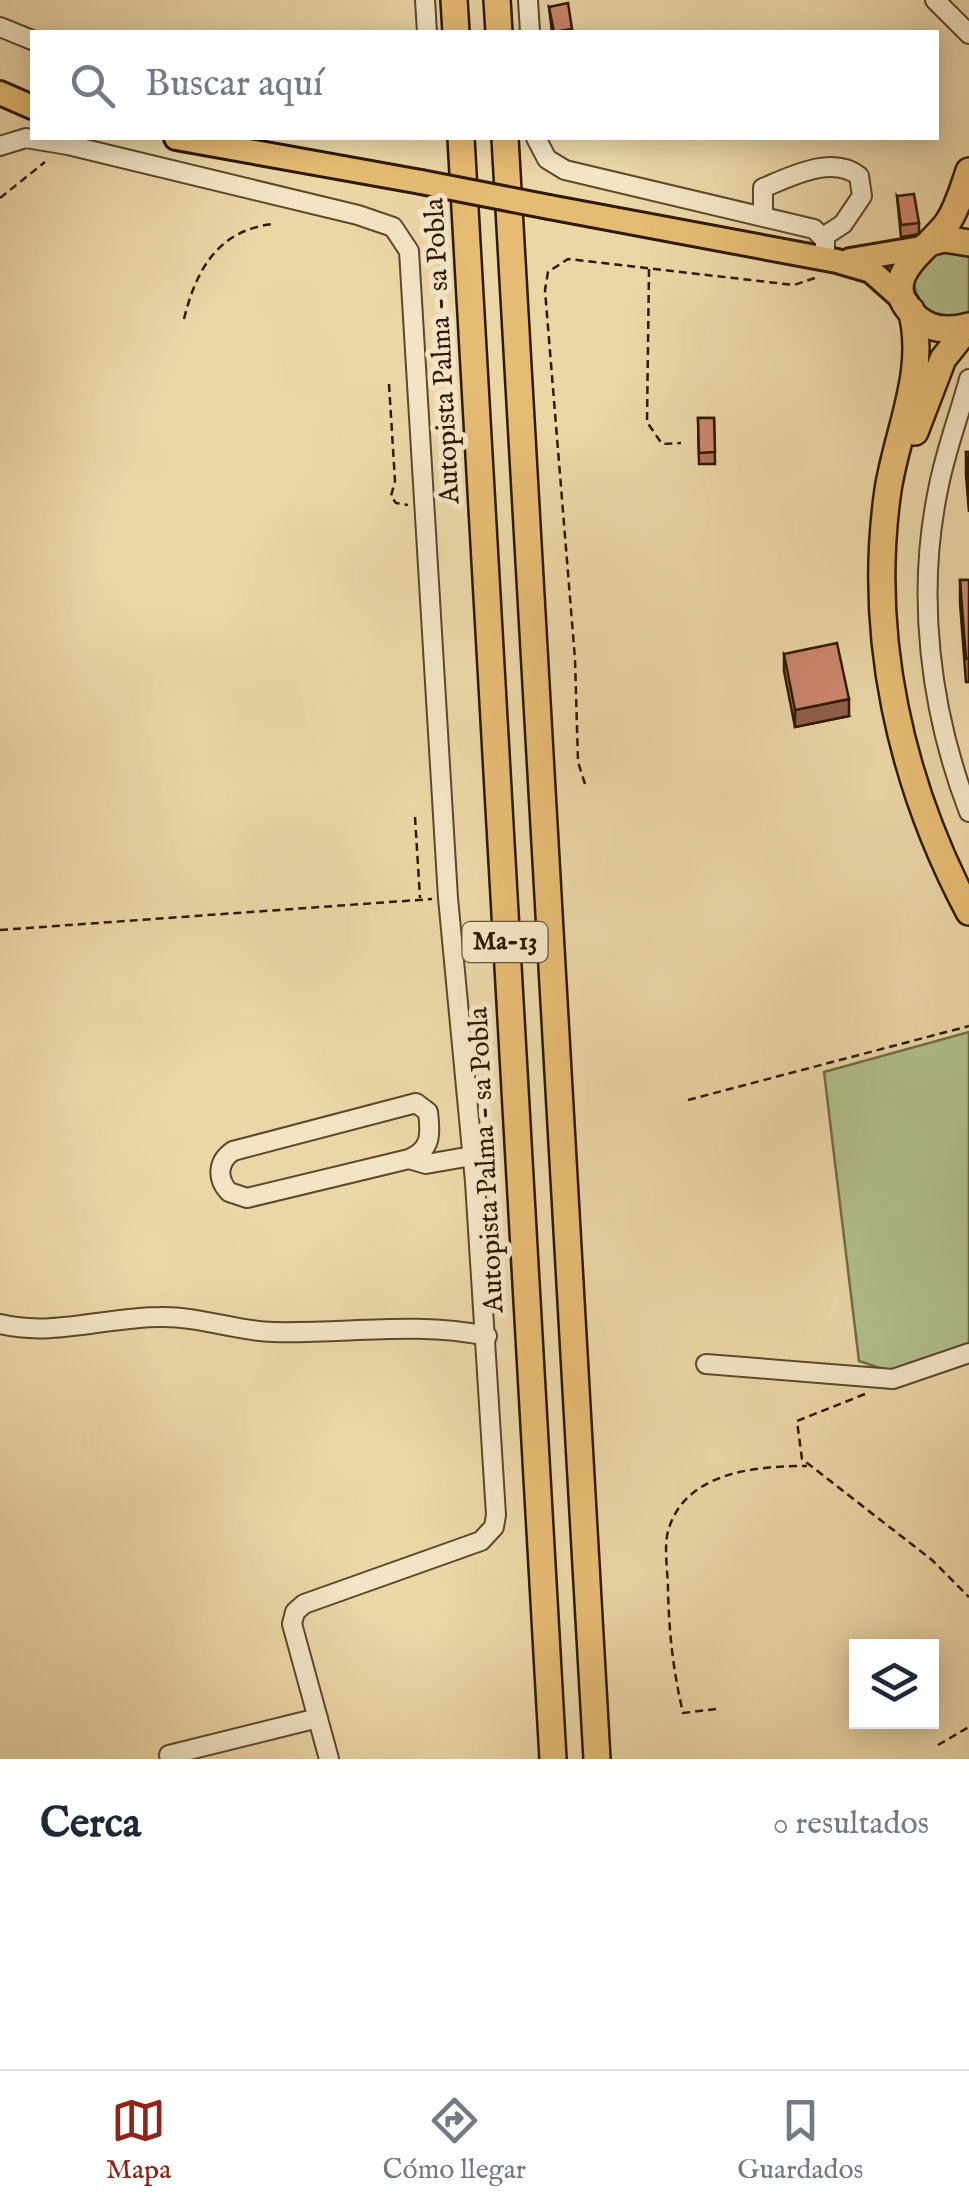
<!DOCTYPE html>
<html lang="es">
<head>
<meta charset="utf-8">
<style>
  :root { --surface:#fff; --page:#f2f2f3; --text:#1f2937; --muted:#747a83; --line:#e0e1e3; --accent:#8f2418 }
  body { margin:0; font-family:"IM FELL English",serif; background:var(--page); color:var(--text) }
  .controls { position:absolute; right:30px; bottom:30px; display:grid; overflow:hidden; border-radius:0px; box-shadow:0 5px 25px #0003 }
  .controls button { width:90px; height:90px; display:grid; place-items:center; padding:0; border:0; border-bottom:2px solid var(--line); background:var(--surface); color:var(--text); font:50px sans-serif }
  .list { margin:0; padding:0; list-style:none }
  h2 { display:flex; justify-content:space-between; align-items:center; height:130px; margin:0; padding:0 40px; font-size:42px }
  h2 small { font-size:32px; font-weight:400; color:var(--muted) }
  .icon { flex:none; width:55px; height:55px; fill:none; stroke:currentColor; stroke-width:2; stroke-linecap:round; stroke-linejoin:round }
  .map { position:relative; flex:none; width:969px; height:1759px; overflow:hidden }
  .search { position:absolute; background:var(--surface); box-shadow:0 5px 25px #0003; left:30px; right:30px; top:30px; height:110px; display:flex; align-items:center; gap:25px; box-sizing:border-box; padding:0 35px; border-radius:0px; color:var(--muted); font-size:38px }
  .sheet { height:310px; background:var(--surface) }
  nav { display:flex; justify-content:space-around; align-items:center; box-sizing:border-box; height:140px; border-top:2px solid var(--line); background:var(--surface); font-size:28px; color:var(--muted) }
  nav a { display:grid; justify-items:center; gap:5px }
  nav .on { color:var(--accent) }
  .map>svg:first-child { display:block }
  .green { fill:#b1bf8c; stroke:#706c46; stroke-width:2.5 }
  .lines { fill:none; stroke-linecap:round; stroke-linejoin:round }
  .minor-casing { stroke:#5e482a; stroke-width:22 }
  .major-casing { stroke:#2f1900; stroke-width:28 }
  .highway-casing { stroke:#2f1900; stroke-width:30 }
  .path { stroke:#2f1900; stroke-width:2.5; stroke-dasharray:8 5; stroke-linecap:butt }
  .minor { stroke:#f2e4c5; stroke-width:18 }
  .major { stroke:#e6bb73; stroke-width:22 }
  .highway { stroke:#e6bb73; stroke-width:25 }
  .major-bridge-casing { stroke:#2f1900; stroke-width:28; stroke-linecap:butt }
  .major-bridge { stroke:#e6bb73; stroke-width:22 }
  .wall { fill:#b1735e; stroke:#2f1900; stroke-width:2.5 }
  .shaded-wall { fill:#905e4c; stroke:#2f1900; stroke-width:2.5 }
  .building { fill:#ce866d; stroke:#2f1900; stroke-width:2.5 }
  .labels { text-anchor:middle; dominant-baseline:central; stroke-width:10; stroke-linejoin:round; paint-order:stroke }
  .shield { fill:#f2e4c5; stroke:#6a563b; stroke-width:2.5 }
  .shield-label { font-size:25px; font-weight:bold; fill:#2f1900 }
  .street-label { font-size:28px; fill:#2f1900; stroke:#f2e4c5 }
</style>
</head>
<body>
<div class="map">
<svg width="969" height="1759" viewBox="0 0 969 1759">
  <rect width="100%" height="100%" fill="#ebd6a6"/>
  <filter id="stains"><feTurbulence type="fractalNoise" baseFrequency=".002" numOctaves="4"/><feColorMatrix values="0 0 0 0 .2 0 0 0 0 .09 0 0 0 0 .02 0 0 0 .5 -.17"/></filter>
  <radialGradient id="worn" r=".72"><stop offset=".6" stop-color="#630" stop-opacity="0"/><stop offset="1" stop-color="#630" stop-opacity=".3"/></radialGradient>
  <path class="green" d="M 938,249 L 969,254 L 969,313 C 938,328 910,306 915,273 Z
    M 969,1032 L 969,1344 L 892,1372 L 859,1361 L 824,1072 Z"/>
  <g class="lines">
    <g class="minor-casing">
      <path id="minor" d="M 425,0 L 427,32
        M 528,0 L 530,32
        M 935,0 L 969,34
        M 0,27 L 32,40
        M 536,138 L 547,159 L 565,170 L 814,229 L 825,240 L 825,259
        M 0,146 L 26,138 L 68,145 L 358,215 L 393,227 L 409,251 L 448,898 L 475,1182 L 496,1515 L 494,1527 L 481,1541 L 304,1604 L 295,1612 L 292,1624 L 329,1759
        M 763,217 L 763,188 C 792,176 832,155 859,176 L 862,196 L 843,224 L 823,237
        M 969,379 C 959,416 945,452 938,490 C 916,596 930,711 969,812
        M 409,1159 C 431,1150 431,1135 428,1112 L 416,1103 L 233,1151 C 218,1161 216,1178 229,1192 L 247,1198 L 409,1159 L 426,1164 L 472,1156
        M 0,1324 C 52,1337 107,1317 160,1317 C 199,1316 235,1331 273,1332 C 346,1334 415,1321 487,1336
        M 706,1364 L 893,1379 L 969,1353
        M 169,1755 L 318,1718"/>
    </g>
    <g class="major-casing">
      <path id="major" d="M 0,93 L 32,107
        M 176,138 L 421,182
        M 549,207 L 837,261 L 871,271 L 907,303
        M 850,260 L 921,248"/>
    </g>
    <g class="highway-casing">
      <path id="highway" d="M 454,0 L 456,32
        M 497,0 L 499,32
        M 461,138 L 553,1759
        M 505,138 L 597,1759
        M 969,171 C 963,188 958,207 948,222 C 929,250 872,278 917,318 C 932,331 951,331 969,326
        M 929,243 L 944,239 L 969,243
        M 911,310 C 928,370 897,431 888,490 C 867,636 901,784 969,912
        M 915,432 L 943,359 L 969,326"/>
    </g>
    <path class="path" d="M 0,198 L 45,162
      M 649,269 L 647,422 L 662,444 L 681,443
      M 184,319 C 196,270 218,230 273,224
      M 389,384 L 395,481 L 391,496 L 396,503 L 408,505
      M 585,784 L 578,762 L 575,659 L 545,290 L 548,272 L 568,259 L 794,285 L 815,278
      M 415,817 L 420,898
      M 0,930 L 432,899
      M 688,1100 L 969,1026
      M 865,1394 L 797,1421 L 802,1459 L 932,1560 L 969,1597
      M 716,1709 L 683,1713 C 673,1670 669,1633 668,1590 C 668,1572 663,1545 669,1528 C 687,1471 758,1466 807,1466
      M 938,1745 L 969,1727"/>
    <use href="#minor" class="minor"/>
    <use href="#major" class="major"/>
    <use href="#highway" class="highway"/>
    <g class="major-bridge-casing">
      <path id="major-bridge" d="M 421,182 L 549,207"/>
    </g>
    <use href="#major-bridge" class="major-bridge"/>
  </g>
  <path class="wall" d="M 549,7 L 572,29 L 572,32 L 552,32 Z
    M 897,196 L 919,223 L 919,234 L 901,237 Z
    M 698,418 L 714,418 L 715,464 L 699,464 Z
    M 966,452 L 969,452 L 969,512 L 966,475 Z
    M 960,580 L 969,580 L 969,682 L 966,682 L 960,603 Z
    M 784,654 L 849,716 L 795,727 L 784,671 Z"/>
  <path class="shaded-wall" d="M 849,699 L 849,716 L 795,727 L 795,710 Z"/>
  <path class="building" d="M 568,3 L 572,29 L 554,32 L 549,7 Z
    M 914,194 L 919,223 L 901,225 L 897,196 Z
    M 698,418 L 714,418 L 715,452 L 699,453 Z
    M 966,452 L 969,452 L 969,489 Z
    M 960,580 L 969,580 L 969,658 L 966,659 Z
    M 837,643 L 849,699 L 795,710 L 784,654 Z"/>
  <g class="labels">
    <rect class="shield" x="462.5" y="922" width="85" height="40" rx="8"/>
    <g class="shield-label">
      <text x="505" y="942">Ma-13</text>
    </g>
    <g class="street-label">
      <text transform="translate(443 351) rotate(-93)">Autopista Palma - sa Pobla</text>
      <text transform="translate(487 1160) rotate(-93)">Autopista Palma - sa Pobla</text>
    </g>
  </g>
  <rect width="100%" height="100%" filter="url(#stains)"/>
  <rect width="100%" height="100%" fill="url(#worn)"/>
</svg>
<div class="controls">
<button><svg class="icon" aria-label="layers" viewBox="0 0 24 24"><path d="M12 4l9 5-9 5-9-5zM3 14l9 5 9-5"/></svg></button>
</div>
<div class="search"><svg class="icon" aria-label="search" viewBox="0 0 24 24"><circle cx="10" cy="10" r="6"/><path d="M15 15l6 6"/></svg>Buscar aquí</div>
</div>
<section class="sheet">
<h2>Cerca<small>0 resultados</small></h2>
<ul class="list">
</ul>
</section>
<nav>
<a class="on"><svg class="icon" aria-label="map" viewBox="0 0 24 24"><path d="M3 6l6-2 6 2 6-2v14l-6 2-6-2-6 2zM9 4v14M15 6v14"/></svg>Mapa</a>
<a><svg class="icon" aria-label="directions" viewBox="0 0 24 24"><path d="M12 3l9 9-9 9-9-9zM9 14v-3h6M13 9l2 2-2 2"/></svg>Cómo llegar</a>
<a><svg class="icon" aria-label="saved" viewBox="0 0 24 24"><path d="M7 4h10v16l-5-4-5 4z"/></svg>Guardados</a>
</nav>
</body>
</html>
